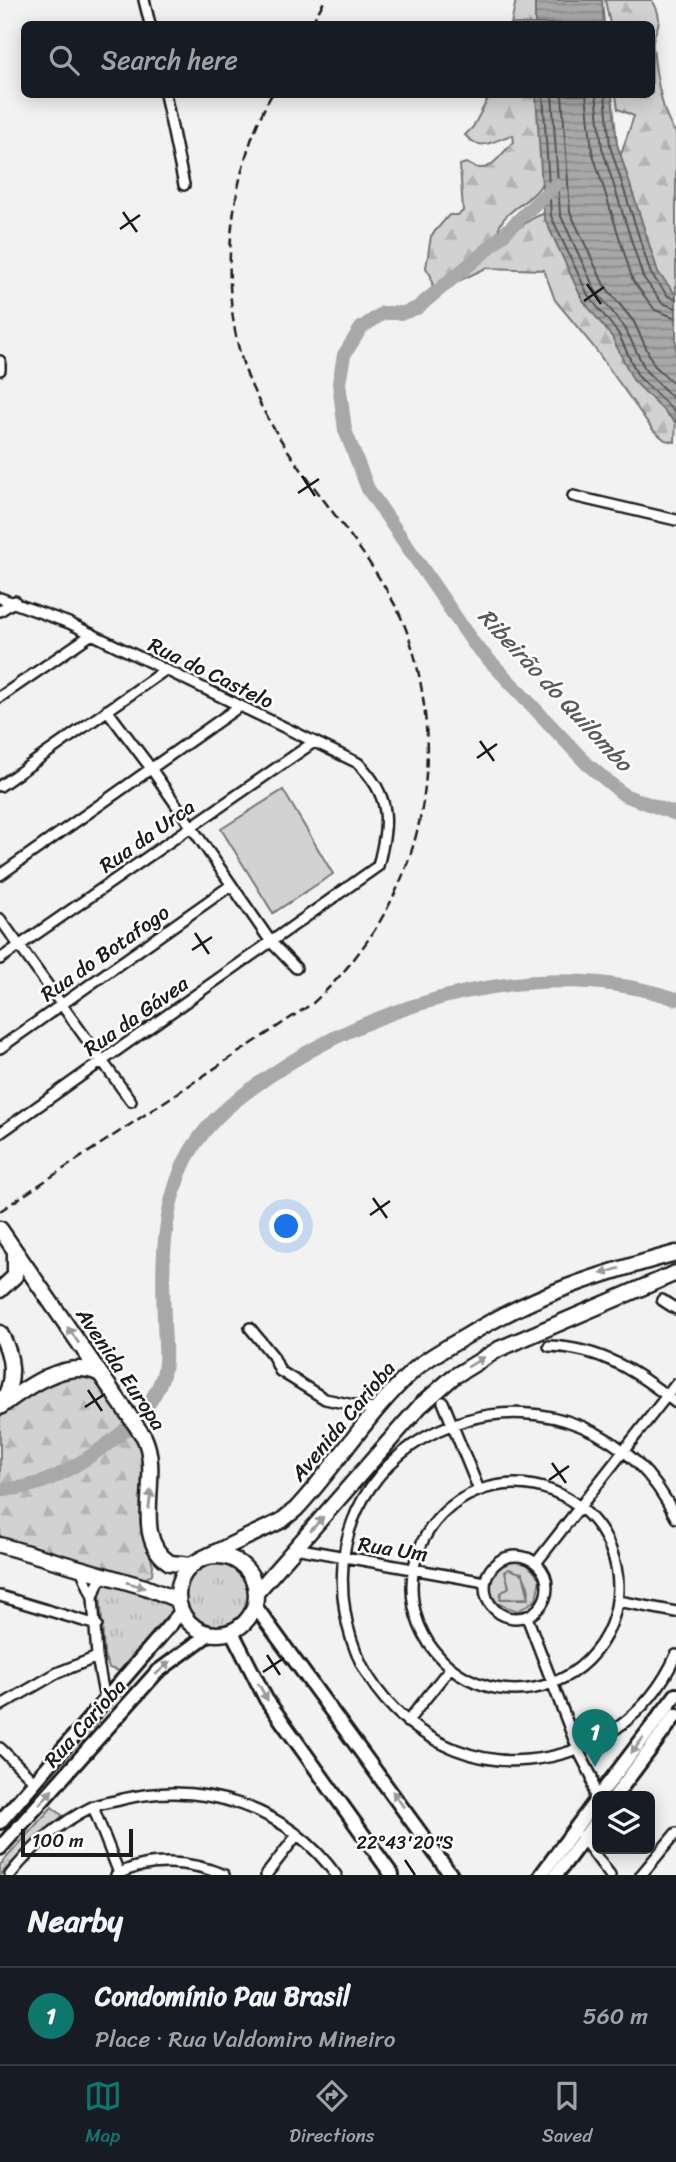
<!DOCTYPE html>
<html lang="en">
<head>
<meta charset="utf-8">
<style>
  :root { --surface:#171b24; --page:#242831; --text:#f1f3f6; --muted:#9ea1a6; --line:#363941; --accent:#0f766e }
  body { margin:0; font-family:Sriracha,sans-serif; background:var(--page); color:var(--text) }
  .controls { position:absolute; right:21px; bottom:21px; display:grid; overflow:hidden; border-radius:10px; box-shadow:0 4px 18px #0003 }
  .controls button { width:63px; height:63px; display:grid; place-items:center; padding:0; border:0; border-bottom:2px solid var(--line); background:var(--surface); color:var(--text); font:35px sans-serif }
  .scale { position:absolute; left:21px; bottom:18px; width:112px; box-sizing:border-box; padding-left:7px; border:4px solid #1c1c1c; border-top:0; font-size:19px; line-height:24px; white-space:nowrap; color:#1c1c1c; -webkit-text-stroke:5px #fff; paint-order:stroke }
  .you { position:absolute; left:287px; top:1227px; width:24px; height:24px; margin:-18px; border:5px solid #fff; border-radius:50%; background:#1a73e8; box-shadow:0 0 0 10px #1a73e833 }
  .badge { display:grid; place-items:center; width:46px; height:46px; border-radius:50%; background:var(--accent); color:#fff; font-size:23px; font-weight:700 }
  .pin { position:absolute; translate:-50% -58px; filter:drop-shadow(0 2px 4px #0008) }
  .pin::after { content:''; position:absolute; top:37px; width:24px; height:21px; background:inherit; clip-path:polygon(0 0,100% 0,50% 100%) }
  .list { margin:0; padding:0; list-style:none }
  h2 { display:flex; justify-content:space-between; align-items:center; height:91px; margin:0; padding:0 28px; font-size:30px }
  h2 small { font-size:23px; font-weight:400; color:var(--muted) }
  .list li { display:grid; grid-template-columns:46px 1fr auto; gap:21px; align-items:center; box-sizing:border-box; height:98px; padding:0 28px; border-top:2px solid var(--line) }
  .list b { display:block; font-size:26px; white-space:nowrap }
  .list p { margin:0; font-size:23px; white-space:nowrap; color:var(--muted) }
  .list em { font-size:23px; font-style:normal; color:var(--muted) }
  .icon { flex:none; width:38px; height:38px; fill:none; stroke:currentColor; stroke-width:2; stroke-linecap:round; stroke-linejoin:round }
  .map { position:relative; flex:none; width:676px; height:1875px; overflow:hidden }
  .search { position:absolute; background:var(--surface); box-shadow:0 4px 18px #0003; left:21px; right:21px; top:21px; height:77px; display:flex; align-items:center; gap:18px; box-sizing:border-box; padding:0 24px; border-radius:10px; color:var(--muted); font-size:26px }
  .sheet { height:189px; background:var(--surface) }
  nav { display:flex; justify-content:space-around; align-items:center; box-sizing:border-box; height:98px; border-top:2px solid var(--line); background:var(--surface); font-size:19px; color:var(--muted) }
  nav a { display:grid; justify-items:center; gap:4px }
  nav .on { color:var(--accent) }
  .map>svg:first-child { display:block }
  .grass { fill:url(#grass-tufts); stroke:#777; stroke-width:2; fill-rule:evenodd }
  .forest { fill:url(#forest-firs); stroke:#777; stroke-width:2 }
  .garden { fill:#d2d2d2; stroke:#777; stroke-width:2 }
  .water { fill:url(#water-rules); stroke:#707070; stroke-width:2 }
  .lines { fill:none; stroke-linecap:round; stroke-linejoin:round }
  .shore { stroke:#545454; stroke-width:2 }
  .river { stroke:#a8a8a8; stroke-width:14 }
  .street-casing { stroke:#1c1c1c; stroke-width:14 }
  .secondary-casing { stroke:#1c1c1c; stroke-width:18 }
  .primary-casing { stroke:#1c1c1c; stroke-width:19 }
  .street { stroke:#fff; stroke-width:9 }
  .secondary { stroke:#fff; stroke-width:12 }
  .primary { stroke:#fff; stroke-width:14 }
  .rail { stroke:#1c1c1c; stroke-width:2.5; stroke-dasharray:10 5; stroke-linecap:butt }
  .oneway { fill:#999 }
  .ticks { fill:none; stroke:#1c1c1c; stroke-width:2.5 }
  .labels { text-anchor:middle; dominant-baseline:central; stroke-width:5; stroke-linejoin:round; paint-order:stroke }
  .street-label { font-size:21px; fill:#1c1c1c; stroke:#fff }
  .water-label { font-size:23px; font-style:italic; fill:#5b5b5b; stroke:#fff }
  .ticks-label { font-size:18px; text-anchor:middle; fill:#1c1c1c; stroke:#fff; stroke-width:5; stroke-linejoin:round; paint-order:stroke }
</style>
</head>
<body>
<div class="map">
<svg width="676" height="1875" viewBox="0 0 676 1875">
  <defs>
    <pattern id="grass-tufts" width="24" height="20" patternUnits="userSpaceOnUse" patternTransform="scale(1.75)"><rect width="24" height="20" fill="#d2d2d2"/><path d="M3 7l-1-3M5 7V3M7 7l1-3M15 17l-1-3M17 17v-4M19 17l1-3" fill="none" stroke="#b4b4b4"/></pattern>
    <pattern id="forest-firs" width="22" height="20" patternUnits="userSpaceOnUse" patternTransform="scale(1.75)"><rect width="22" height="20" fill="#d2d2d2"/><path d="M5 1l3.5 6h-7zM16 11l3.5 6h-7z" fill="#b4b4b4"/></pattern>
    <pattern id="water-rules" width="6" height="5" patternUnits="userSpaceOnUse" patternTransform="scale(1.75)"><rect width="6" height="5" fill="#a8a8a8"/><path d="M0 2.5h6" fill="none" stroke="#888"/></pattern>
  </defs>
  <rect width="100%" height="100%" fill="#f2f2f2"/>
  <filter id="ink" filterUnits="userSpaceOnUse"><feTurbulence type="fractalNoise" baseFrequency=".0143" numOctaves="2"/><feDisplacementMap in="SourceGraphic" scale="14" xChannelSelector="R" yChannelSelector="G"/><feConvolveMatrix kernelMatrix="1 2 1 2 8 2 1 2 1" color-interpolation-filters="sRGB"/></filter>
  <g filter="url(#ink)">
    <path class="grass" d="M 510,1560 L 526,1562 L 540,1579 L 536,1600 L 518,1611 L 496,1603 L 489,1589 L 496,1567 ZM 512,1572 L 522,1573 C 525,1582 532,1589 527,1599 L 501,1599 L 509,1587 L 507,1577 Z
      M182 1596a35 35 0 1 1 70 0a35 35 0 1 1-70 0Z
      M 111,1583 L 169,1599 L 175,1609 L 123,1672 L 109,1668 L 104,1655 L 100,1592 L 104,1585 Z
      M 52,1807 L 63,1816 L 40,1834 L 0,1875 L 0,1865 Z"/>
    <path class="forest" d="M 516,0 L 555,0 L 544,24 L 511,24 Z
      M 605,0 L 652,0 C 668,27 651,28 653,47 C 655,69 662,118 676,133 L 676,311 L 647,251 L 620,157 L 634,116 L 618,109 L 616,95 L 652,94 L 652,24 L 610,24 Z
      M 490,95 L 542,95 L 544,178 C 536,205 495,208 498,239 C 519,234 528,214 550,213 L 676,416 L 675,442 L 665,440 L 653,430 L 593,346 L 555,300 L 544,270 L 486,268 L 440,290 L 433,290 L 431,276 L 426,268 L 431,236 L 449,215 L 458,215 L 463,211 L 460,165 L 466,163 C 491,178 497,156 514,142 L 513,135 C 494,139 482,154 465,135 L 473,127 Z
      M 86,1374 L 96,1378 L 143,1447 L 146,1490 L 140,1521 L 153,1565 L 152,1574 L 144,1580 L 0,1540 L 0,1413 L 5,1407 L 53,1380 Z"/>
    <path class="garden" d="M 283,790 L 333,874 L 273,913 L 221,829 Z
      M 509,1569 L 523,1574 L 529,1598 L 500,1599 L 501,1593 L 509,1587 L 505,1572 Z"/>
    <path class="water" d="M 535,0 L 602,0 L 604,24 L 535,24 Z
      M 536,95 L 612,95 L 617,144 L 658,272 L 676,295 L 676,423 L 633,380 L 612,337 L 582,299 L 544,217 Z"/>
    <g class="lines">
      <path class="shore" d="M 543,94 L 551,216 L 588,295 L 618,333 L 638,376 L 676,413
        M 552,94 L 560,214 L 595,290 L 625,328 L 646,371 L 676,401
        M 562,94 L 570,212 L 604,285 L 634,322 L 654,365 L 676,386
        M 586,94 L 592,151 L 633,281 L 655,310 L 676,318
        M 596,94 L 602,148 L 643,277 L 662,303 L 676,308
        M 605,94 L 610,146 L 651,274 L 668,296 L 676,299"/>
      <path class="river" d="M 555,185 L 487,250 L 417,308 L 403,313 L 383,313 L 361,328 L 344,355 L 339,383 L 345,430 L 368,489 L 474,644 L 587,764 L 624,795 L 676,814
        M 0,1489 C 36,1490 63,1474 92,1455 C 121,1436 151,1411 162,1378 C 168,1360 164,1338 164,1319 C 162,1272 162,1218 180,1173 C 197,1129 230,1103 268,1077 C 379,1000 544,954 676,999"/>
      <g class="street-casing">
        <path id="street" d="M 144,0 L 150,24
          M 165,94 L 184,185
          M 0,361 L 0,370
          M 573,496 L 676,520
          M 0,598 L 69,623 L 358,763 C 392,797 389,822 378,866 L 0,1133
          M 0,611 L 15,601
          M 0,697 L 92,634
          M 107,710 L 150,767 L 271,942 L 296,968
          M 0,786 L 165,670
          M 0,875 L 240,706
          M 0,919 L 131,1101
          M 0,959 L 314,742
          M 0,1048 L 230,886
          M 662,1300 L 676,1309
          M 250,1328 L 273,1356 L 280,1371 L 325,1399 L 377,1410
          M 549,1346 C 601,1348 636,1371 676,1403
          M 443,1402 L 479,1490
          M412 1587a103 103 0 1 1 206 0a103 103 0 1 1-206 0Z
          M 676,1518 C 585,1332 313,1413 345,1612 C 351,1649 367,1682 394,1709 C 429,1744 479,1765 528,1760 C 594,1754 649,1716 676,1655
          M 295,1548 L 485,1582
          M485 1587a31 31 0 1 1 62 0a31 31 0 1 1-62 0Z
          M 536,1563 L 676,1384
          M 81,1569 L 93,1597 L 97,1657 L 105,1700
          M 0,1596 L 97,1625
          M 93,1597 L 98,1583 L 104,1576
          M 618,1601 L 676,1612
          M 527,1617 L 578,1750 L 592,1777 L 595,1802
          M 0,1706 L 57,1673 L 97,1657
          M 407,1722 L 450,1668
          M 0,1748 L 34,1781
          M 93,1807 L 119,1873
          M 581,1836 L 610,1875
          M 10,1875 C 31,1848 60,1822 92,1807 C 101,1803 113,1802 123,1799 C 202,1780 287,1807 336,1875
          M 116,1875 C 149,1857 191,1861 224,1875
          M 266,1875 L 297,1835
          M 641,1875 L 676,1833"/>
      </g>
      <g class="secondary-casing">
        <path id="secondary" d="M 255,1606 L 451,1875
          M 232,1632 L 266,1699 L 392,1875
          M 599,1796 L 676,1695
          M 615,1796 L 676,1715
          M 0,1822 L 181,1612
          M 0,1848 L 157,1672 L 209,1634
          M 541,1875 L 597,1799
          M 556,1875 L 597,1820"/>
      </g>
      <g class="primary-casing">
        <path id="primary" d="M 0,1229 L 144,1437 C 163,1476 129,1537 170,1563 L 192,1565
          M 0,1290 L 15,1276 L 15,1253
          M 0,1333 C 13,1355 16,1381 1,1404
          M 0,1407 C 25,1388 67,1357 100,1374
          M 0,1545 L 145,1587 L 178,1600
          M178 1595a39 39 0 1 1 78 0a39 39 0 1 1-78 0Z
          M 201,1559 L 281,1521 L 296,1509 C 337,1465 369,1411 414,1370 C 428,1357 447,1348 463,1338 C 535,1294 596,1275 676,1253
          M 256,1593 L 420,1406 L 453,1377 L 499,1349 L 676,1273"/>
      </g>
      <use href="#street" class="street"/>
      <use href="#secondary" class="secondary"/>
      <use href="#primary" class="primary"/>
      <path class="rail" d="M 311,24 L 325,0
        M 0,1211 L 313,1003 C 400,923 440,815 423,698 C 418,664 409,628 391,598 C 350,524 286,464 252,387 C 214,302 227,173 272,94"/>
    </g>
    <defs><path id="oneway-solid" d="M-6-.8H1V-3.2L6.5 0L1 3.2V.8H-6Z" transform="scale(1.75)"/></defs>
    <g class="oneway">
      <use href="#oneway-solid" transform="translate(610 1271) rotate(164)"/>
      <use href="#oneway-solid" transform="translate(73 1335) rotate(-125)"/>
      <use href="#oneway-solid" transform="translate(476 1362) rotate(-31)"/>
      <use href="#oneway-solid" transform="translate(150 1499) rotate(-83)"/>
      <use href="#oneway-solid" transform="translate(317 1524) rotate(-49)"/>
      <use href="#oneway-solid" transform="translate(136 1585) rotate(16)"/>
      <use href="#oneway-solid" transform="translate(163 1668) rotate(-42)"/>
      <use href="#oneway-solid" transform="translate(263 1692) rotate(61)"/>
      <use href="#oneway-solid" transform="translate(637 1746) rotate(127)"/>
      <use href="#oneway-solid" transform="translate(46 1797) rotate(-48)"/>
      <use href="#oneway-solid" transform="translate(398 1799) rotate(-125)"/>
    </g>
  </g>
  <path class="ticks" d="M 123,212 L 137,232M 120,229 L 140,215M 587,284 L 601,304M 584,301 L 604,287M 302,476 L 315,496M 298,493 L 319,479M 480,741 L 494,761M 477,758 L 497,744M 195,933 L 209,954M 192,950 L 212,937M 373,1198 L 387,1218M 370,1215 L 390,1201M 88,1390 L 102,1411M 85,1407 L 105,1394M 552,1463 L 566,1483M 549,1480 L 569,1466M 267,1655 L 280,1675M 263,1672 L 284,1658M 405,1860 L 415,1875"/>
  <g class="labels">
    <g class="street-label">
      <text transform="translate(211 673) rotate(26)">Rua do Castelo</text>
      <text transform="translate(147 836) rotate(-35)">Rua da Urca</text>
      <text transform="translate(105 953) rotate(-35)">Rua do Botafogo</text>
      <text transform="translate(136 1016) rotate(-35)">Rua da Gávea</text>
      <text transform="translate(121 1369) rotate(56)">Avenida Europa</text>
      <text transform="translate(343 1421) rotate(-50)">Avenida Carioba</text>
      <text transform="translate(393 1549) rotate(9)">Rua Um</text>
      <text transform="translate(85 1723) rotate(-48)">Rua Carioba</text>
    </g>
    <g class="water-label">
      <text transform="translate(555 690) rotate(47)">Ribeirão do Quilombo</text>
    </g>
  </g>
  <g class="ticks-label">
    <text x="405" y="1849">22°43'20"S</text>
  </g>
</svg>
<div class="controls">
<button><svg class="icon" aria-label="layers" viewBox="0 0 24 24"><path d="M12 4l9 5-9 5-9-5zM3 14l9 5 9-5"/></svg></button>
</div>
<div class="scale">100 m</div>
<div class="you"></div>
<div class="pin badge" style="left:595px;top:1767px">1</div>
<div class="search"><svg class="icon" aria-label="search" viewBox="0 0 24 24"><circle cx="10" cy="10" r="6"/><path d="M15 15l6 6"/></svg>Search here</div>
</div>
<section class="sheet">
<h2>Nearby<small></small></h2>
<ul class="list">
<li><span class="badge">1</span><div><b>Condomínio Pau Brasil</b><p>Place · Rua Valdomiro Mineiro</p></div><em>560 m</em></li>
</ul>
</section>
<nav>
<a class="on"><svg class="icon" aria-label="map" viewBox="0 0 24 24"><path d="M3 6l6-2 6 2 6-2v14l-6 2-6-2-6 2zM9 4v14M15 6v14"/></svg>Map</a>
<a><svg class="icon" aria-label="directions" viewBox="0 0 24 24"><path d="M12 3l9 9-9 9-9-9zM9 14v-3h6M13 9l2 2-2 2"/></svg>Directions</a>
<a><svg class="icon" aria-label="saved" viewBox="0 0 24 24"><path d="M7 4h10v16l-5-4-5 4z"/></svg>Saved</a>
</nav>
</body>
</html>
